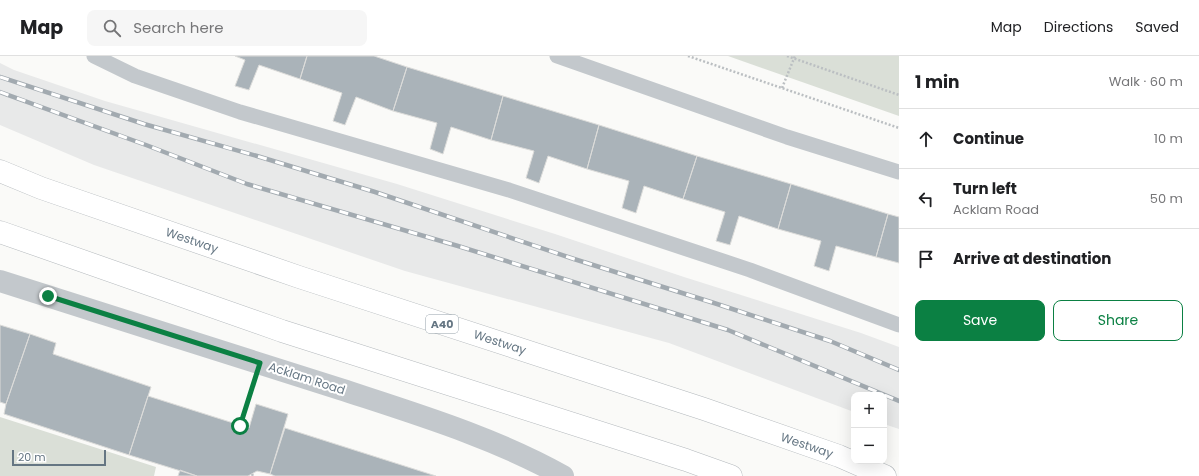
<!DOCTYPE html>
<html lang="en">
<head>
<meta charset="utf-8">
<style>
  :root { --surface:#fff; --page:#f6f6f6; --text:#202124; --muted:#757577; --line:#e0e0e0; --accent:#0b8043 }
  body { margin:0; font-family:Poppins,sans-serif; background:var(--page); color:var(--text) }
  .controls { position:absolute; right:12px; bottom:12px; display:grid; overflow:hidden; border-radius:8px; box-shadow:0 4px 16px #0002 }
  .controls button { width:36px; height:36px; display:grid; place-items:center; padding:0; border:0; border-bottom:1px solid var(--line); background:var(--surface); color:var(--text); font:20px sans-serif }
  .scale { position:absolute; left:12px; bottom:10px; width:94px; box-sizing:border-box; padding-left:4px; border:2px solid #657683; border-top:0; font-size:11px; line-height:14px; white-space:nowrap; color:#657683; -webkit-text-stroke:3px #fff; paint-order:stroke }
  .stop { position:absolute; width:12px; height:12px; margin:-9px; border:3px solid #0b8043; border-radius:50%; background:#fff }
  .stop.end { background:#0b8043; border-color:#fff; box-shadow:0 1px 4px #0008 }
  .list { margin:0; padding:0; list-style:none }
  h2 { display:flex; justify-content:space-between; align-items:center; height:52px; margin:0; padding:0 16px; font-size:17px }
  h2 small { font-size:13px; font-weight:400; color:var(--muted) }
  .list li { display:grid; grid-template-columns:26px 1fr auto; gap:12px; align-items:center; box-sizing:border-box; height:60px; padding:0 16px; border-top:1px solid var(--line) }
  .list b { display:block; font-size:15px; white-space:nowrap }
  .list p { margin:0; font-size:13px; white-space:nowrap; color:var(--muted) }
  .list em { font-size:13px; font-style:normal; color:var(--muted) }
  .actions { display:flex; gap:8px; padding:12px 16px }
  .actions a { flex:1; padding:9px 0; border:1px solid var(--accent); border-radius:8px; text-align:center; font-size:14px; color:var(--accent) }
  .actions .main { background:var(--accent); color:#fff }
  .icon { flex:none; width:22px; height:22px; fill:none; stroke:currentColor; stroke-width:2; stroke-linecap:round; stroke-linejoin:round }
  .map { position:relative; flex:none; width:899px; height:420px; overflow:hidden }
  header { display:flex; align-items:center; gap:24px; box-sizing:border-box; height:56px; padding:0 20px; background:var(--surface); border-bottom:1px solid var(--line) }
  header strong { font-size:19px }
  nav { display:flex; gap:22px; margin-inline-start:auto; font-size:14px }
  .search { width:280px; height:36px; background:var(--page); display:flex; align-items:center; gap:10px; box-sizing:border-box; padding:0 14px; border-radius:8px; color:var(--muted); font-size:15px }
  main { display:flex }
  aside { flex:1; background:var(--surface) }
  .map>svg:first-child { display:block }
  .built { fill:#e8e9e9 }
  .green { fill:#dadfd7 }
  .building { fill:#aab3b9; stroke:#dcdcda }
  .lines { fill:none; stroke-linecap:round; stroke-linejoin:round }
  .highway-casing { stroke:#b4b9bd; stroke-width:23 }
  .path { stroke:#bbbfc2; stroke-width:2.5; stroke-dasharray:2 2; stroke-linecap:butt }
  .lane { stroke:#c3c8cc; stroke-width:15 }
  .street { stroke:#c3c8cc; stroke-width:22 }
  .highway { stroke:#fff; stroke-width:22 }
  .rail-casing { stroke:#a2aab0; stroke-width:4.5 }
  .rail { stroke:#fff; stroke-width:3; stroke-dasharray:9; stroke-linecap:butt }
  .route { stroke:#0b8043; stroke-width:5 }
  .labels { text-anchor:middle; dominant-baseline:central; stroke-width:4; stroke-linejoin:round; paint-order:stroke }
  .shield { fill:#fff; stroke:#939fa8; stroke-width:1 }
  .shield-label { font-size:11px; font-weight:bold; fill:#657683 }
  .street-label { font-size:12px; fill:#657683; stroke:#fff }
</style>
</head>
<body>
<header>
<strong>Map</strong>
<div class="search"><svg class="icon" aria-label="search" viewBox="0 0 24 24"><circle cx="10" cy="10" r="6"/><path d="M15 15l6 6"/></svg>Search here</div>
<nav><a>Map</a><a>Directions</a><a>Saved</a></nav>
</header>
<main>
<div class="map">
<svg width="899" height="420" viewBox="0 0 899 420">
  <rect width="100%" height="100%" fill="#fafaf8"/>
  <path class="built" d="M 0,7 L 14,14 L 105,45 L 397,128 L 555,178 L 684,221 L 861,277 L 899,291 L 899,373 L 884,368 L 884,339 L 854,339 L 854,356 L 669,287 L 405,215 L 94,109 L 0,69 Z"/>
  <path class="green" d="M 728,0 L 899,0 L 899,60 Z
    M 0,361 L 156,411 L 154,420 L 0,420 Z"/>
  <path class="building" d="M 235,0 L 307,0 L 300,23 L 259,9 L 249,34 L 235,30 L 245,4 Z
    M 307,0 L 374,0 L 407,11 L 393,55 L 356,41 L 345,69 L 333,65 L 342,37 L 300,23 Z
    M 407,11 L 503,40 L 491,84 L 451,71 L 443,98 L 430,93 L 437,67 L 393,55 Z
    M 503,40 L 599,69 L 587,113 L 548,100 L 539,127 L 526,122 L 534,95 L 491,84 Z
    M 599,69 L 697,100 L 683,143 L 644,130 L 636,157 L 622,152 L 629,125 L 587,113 Z
    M 697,100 L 791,128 L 778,173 L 739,160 L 730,189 L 716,185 L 725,156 L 683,143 Z
    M 791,128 L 888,158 L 876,201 L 836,190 L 829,215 L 814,210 L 821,185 L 778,173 Z
    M 888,158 L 899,161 L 899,207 L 876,201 Z
    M 0,269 L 30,278 L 6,348 L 0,346 Z
    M 30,278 L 56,287 L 53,298 L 151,331 L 129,399 L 4,358 L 6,348 Z
    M 148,340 L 249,372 L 256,348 L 288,358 L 270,418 L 257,415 L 248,420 L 197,420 L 129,399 Z
    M 285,372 L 436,420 L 275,420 L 270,418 Z
    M 180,414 L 197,420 L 178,420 Z"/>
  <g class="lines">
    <g class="highway-casing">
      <path id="highway" d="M 0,115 L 41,132 L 299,221 L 704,353 L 839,400 L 885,420
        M 0,176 L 282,275 L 686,404 L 731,420"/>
    </g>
    <path class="path" d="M 688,0 L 899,72
      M 787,0 L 899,39
      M 782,32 L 795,0
      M 240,369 L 251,334
      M 252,418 L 253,420"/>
    <path class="lane" d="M 94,0 L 135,20 L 240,56 L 509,134 L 750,214 L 899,269
      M 557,0 L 787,81 L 899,116"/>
    <path class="street" d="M 0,225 C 113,262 227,296 340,333 C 416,358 493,381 563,420"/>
    <use href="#highway" class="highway"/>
    <g class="rail-casing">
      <path id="rail" d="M 0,21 L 144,68 L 257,100 L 375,136 L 574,203 L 714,247 L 830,285 L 899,314
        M 0,36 L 146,89 L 247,128 L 458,190 L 728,274 L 899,345"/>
    </g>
    <use href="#rail" class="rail"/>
  </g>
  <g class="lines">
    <path class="route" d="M 48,240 L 260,307 L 240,370"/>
  </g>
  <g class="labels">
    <rect class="shield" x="426" y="259" width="32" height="18" rx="3"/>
    <g class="shield-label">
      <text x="442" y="268">A40</text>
    </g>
    <g class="street-label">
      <text transform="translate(192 184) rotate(19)">Westway</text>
      <text transform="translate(500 286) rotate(18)">Westway</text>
      <text transform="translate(307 322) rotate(18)">Acklam Road</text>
      <text transform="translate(807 389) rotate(19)">Westway</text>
    </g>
  </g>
</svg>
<div class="controls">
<button>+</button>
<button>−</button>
</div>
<div class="scale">20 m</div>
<div class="stop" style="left:240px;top:370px"></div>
<div class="stop end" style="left:48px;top:240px"></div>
</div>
<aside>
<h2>1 min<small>Walk · 60 m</small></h2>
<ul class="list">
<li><svg class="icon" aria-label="ahead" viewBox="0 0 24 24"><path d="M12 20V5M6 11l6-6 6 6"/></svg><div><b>Continue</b></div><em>10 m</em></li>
<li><svg class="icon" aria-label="left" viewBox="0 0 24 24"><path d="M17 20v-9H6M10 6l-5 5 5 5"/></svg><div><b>Turn left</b><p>Acklam Road</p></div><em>50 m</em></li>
<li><svg class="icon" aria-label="arrive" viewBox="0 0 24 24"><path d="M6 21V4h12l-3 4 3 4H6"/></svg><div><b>Arrive at destination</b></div></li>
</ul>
<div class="actions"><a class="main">Save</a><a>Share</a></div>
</aside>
</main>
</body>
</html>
